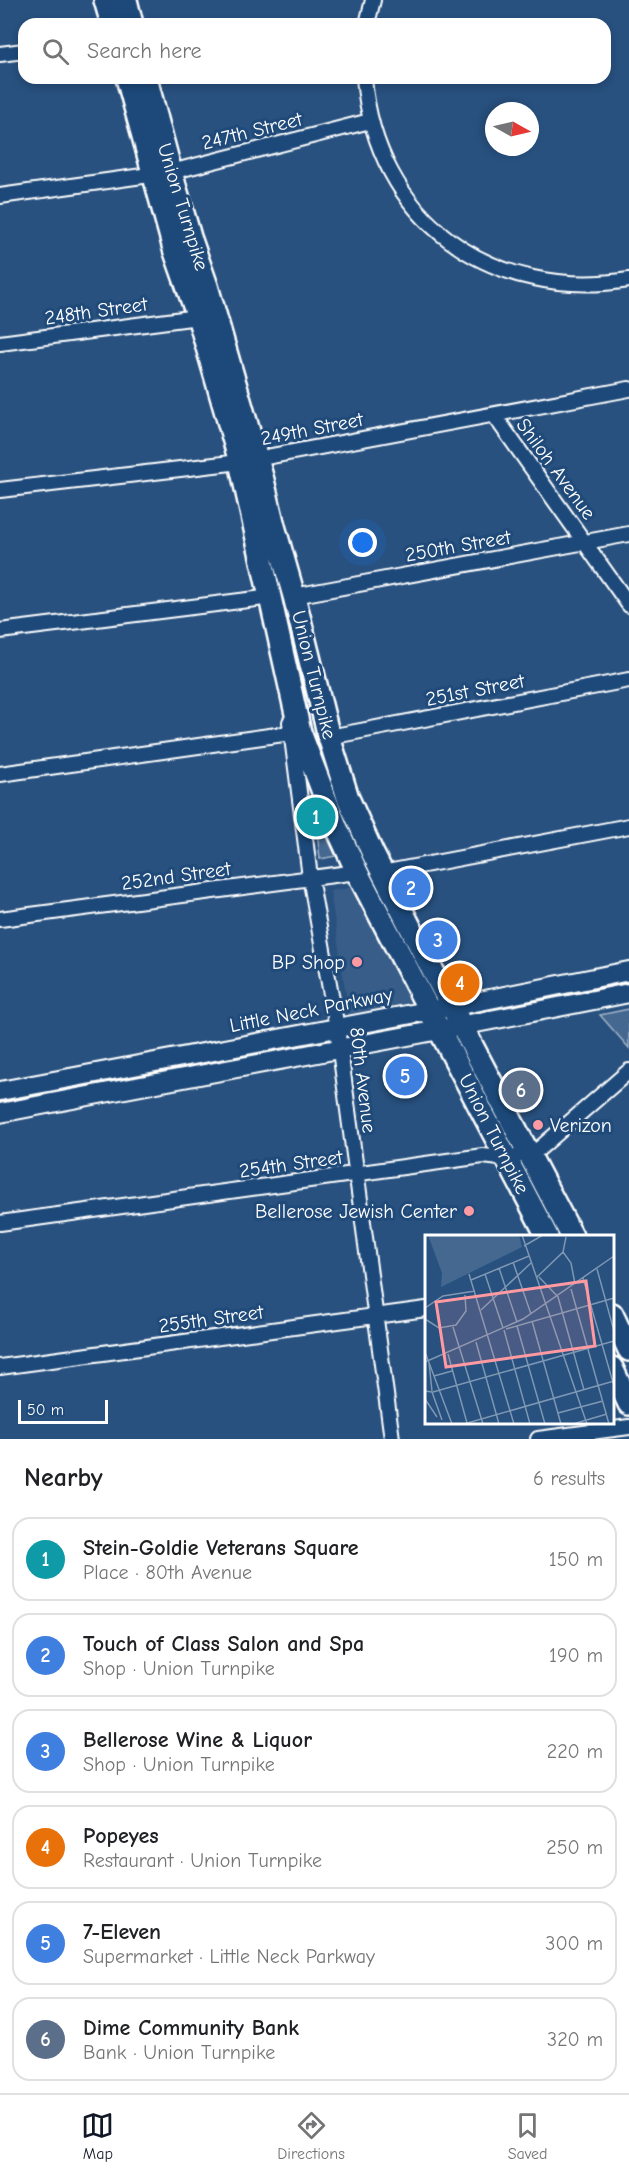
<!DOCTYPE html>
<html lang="en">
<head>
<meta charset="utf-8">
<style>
  :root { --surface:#fff; --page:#f6f6f6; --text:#202124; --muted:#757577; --line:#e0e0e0; --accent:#111827 }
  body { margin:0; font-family:"Comic Neue",sans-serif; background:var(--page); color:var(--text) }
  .compass { position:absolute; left:485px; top:102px; width:54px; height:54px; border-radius:50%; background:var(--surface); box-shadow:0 3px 9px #0003; rotate:98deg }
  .scale { position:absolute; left:18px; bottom:15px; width:90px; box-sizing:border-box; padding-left:6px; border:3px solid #fff; border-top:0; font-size:16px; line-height:21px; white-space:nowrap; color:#fff; -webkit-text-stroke:4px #1f4a7a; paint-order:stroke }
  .you { position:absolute; left:363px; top:543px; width:21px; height:21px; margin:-15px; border:4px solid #fff; border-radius:50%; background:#1a73e8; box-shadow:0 0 0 9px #1a73e833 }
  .badge { display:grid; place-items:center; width:39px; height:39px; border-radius:50%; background:var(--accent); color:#fff; font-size:20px; font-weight:700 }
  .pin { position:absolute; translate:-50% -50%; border:3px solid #fff; box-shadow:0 2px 6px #0006 }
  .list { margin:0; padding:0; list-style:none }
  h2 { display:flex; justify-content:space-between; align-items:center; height:78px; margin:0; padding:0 24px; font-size:26px }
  h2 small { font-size:20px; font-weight:400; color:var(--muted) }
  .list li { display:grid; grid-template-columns:39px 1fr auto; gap:18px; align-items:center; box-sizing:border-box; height:84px; margin:0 12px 12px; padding:0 12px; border:2px solid var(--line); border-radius:18px }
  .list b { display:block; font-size:22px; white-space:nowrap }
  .list p { margin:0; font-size:20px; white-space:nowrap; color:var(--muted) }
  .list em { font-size:20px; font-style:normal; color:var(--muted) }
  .icon { flex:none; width:33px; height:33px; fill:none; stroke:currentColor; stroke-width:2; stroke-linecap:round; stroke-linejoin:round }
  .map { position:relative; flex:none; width:629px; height:1439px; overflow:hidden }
  .search { position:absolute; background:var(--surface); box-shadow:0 3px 9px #0003; left:18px; right:18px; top:18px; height:66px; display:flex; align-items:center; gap:15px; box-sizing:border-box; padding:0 21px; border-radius:18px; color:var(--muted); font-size:22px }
  .sheet { height:654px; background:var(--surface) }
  nav { display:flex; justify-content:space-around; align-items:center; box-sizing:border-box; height:84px; border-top:2px solid var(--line); background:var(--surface); font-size:16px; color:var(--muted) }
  nav a { display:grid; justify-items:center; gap:3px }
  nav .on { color:var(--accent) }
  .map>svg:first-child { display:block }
  .built { fill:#375d88 }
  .green { fill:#446890; stroke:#a2b4c8; stroke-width:1.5 }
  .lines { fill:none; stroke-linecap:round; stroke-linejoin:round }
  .street-casing { stroke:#fff; stroke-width:18 }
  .secondary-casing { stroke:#fff; stroke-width:22 }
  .primary-casing { stroke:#fff; stroke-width:26 }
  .street { stroke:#1f4a7a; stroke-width:14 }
  .secondary { stroke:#1f4a7a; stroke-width:18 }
  .primary { stroke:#1f4a7a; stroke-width:21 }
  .poi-dot { fill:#ff9aa2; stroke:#1f4a7a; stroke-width:2 }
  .labels { text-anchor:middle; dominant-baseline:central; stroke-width:6; stroke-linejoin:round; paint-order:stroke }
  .street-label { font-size:20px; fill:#fff; stroke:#1f4a7a }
  .poi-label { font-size:20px; fill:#fff; stroke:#1f4a7a; text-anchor:end }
  .inset-road { fill:none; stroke:#7e97b2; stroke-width:1.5 }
  .view { fill:#ff9aa2; fill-opacity:0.15; stroke:#ff9aa2; stroke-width:3 }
  .inset-edge { fill:none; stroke:#fff; stroke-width:3 }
</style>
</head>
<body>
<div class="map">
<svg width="629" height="1439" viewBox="0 0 629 1439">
  <rect width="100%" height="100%" fill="#28517f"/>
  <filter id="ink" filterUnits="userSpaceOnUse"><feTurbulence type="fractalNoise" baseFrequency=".0167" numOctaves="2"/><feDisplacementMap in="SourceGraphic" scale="12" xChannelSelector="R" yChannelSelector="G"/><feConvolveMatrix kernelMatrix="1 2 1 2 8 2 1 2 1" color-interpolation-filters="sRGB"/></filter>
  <g filter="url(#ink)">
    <path class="built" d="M 355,887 L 418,1004 L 349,1014 L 330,891 Z"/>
    <path class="green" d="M 315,812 L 336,856 L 320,859 Z
      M 629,1009 L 629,1048 L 600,1015 Z"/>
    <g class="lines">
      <g class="street-casing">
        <path id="street" d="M 367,24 L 373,0
          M 0,54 L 24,51
          M 364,78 C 376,219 491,302 629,280
          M 0,196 L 171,172 L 370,121
          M 0,343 L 198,317
          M 494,415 L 629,605
          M 0,490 L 240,462 L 629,389
          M 294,596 L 629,534
          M 0,631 L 272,597
          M 290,722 L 310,877 L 337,1028 L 392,1439
          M 329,737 L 629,680
          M 0,774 L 298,732
          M 382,873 L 629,826
          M 0,919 L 357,872
          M 0,1223 L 483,1156 L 508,1159 L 539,1149 L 629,1071
          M 0,1367 L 426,1309
          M 538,1439 L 629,1427"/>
      </g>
      <g class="secondary-casing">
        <path id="secondary" d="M 0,1091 L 465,1004 L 629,971
          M 0,1113 C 210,1072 420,1035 629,993"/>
      </g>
      <g class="primary-casing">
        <path id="primary" d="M 105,0 L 112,24
          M 126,0 L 132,24
          M 127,78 L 174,249 L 200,323 L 240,462 L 300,732 L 336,826 L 357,872 L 547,1236
          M 146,78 L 171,172 L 190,237 L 207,286 L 263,480 L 274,526 L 294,596 L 329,737 L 348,798 L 373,854 L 424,954 L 572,1236
          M 612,1314 L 629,1350
          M 612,1368 L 629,1404"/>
      </g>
      <use href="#street" class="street"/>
      <use href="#secondary" class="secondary"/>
      <use href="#primary" class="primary"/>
    </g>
  </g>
  <g class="poi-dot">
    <circle cx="357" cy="962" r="6"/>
    <circle cx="538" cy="1125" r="6"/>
    <circle cx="469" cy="1211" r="6"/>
  </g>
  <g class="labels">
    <g class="street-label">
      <text transform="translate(252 131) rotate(-14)">247th Street</text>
      <text transform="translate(183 207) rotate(73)">Union Turnpike</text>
      <text transform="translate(96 311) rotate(-8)">248th Street</text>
      <text transform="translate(312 429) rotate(-11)">249th Street</text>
      <text transform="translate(556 469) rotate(54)">Shiloh Avenue</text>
      <text transform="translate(458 546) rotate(-10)">250th Street</text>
      <text transform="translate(314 675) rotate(76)">Union Turnpike</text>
      <text transform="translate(475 690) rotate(-11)">251st Street</text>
      <text transform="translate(176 876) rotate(-8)">252nd Street</text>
      <text transform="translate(311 1010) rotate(-11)">Little Neck Parkway</text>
      <text transform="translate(363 1080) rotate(83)">80th Avenue</text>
      <text transform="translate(494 1134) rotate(63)">Union Turnpike</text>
      <text transform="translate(291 1164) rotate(-8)">254th Street</text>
      <text transform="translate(211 1319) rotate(-8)">255th Street</text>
    </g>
    <g class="poi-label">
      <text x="345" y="962">BP Shop</text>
      <text x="550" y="1125" text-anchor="start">Verizon</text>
      <text x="457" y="1211">Bellerose Jewish Center</text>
    </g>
  </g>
  <g transform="translate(425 1235)">
    <rect width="189" height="189" fill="#28517f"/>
    <path d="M 3,0 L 94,0 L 97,12 L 16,52 L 17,38 Z" fill="#446890"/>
    <path class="inset-road" d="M 97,0 L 162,189M 99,11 L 118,0M 138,17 L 146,28 L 150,49M 88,27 L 106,79M 74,33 L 92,87M 172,34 L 189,96M 44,39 L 89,189M 60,39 L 78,93M 112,42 L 138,17 L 141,2M 114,42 L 133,62 L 159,155M 158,43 L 189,151M 46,45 L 104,21M 146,54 L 184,189M 0,73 L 18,61 L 50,56M 56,75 L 106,28M 0,84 L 14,93 L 31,90 L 41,76 L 40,60M 107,86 L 136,189M 92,91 L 120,189M 28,92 L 58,189M 81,94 L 189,63M 79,95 L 105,189M 51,107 L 74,189M 0,117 L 27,189M 23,119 L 42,188M 0,127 L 98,84 L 189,21M 4,128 L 7,156M 9,141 L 27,136M 0,156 L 7,157 L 17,185M 8,157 L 189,106M 0,164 L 12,182M 133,178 L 178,166M 39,189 L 189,146M 148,189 L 182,179"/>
    <path class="view" d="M 161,46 L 170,111 L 21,132 L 11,67 Z"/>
    <rect width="189" height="189" class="inset-edge"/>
  </g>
</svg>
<svg class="compass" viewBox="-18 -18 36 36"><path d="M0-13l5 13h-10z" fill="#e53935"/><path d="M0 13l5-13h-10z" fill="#757577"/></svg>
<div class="scale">50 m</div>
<div class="you"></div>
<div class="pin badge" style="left:316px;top:817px;background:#0f9aa8">1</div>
<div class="pin badge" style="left:411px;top:888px;background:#3f7fe0">2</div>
<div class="pin badge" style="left:438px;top:940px;background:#3f7fe0">3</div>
<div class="pin badge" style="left:460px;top:983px;background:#e8710a">4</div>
<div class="pin badge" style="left:405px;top:1076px;background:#3f7fe0">5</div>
<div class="pin badge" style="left:521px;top:1090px;background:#5c6f8a">6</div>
<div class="search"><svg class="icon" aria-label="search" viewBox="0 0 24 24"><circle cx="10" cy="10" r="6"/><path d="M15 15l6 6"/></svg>Search here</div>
</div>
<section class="sheet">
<h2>Nearby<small>6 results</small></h2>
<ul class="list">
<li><span class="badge" style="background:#0f9aa8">1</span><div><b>Stein-Goldie Veterans Square</b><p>Place · 80th Avenue</p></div><em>150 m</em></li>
<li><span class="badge" style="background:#3f7fe0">2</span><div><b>Touch of Class Salon and Spa</b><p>Shop · Union Turnpike</p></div><em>190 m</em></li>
<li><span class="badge" style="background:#3f7fe0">3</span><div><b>Bellerose Wine &amp; Liquor</b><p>Shop · Union Turnpike</p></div><em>220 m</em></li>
<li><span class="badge" style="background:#e8710a">4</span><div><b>Popeyes</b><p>Restaurant · Union Turnpike</p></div><em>250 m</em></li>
<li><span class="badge" style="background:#3f7fe0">5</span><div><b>7-Eleven</b><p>Supermarket · Little Neck Parkway</p></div><em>300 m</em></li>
<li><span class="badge" style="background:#5c6f8a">6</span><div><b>Dime Community Bank</b><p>Bank · Union Turnpike</p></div><em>320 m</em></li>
</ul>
</section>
<nav>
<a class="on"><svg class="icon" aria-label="map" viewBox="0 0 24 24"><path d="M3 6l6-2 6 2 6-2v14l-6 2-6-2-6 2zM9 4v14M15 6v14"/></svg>Map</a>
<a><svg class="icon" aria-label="directions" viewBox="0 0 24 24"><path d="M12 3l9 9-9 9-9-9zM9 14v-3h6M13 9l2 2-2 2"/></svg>Directions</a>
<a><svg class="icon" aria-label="saved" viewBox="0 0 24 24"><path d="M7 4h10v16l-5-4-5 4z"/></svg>Saved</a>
</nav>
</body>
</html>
